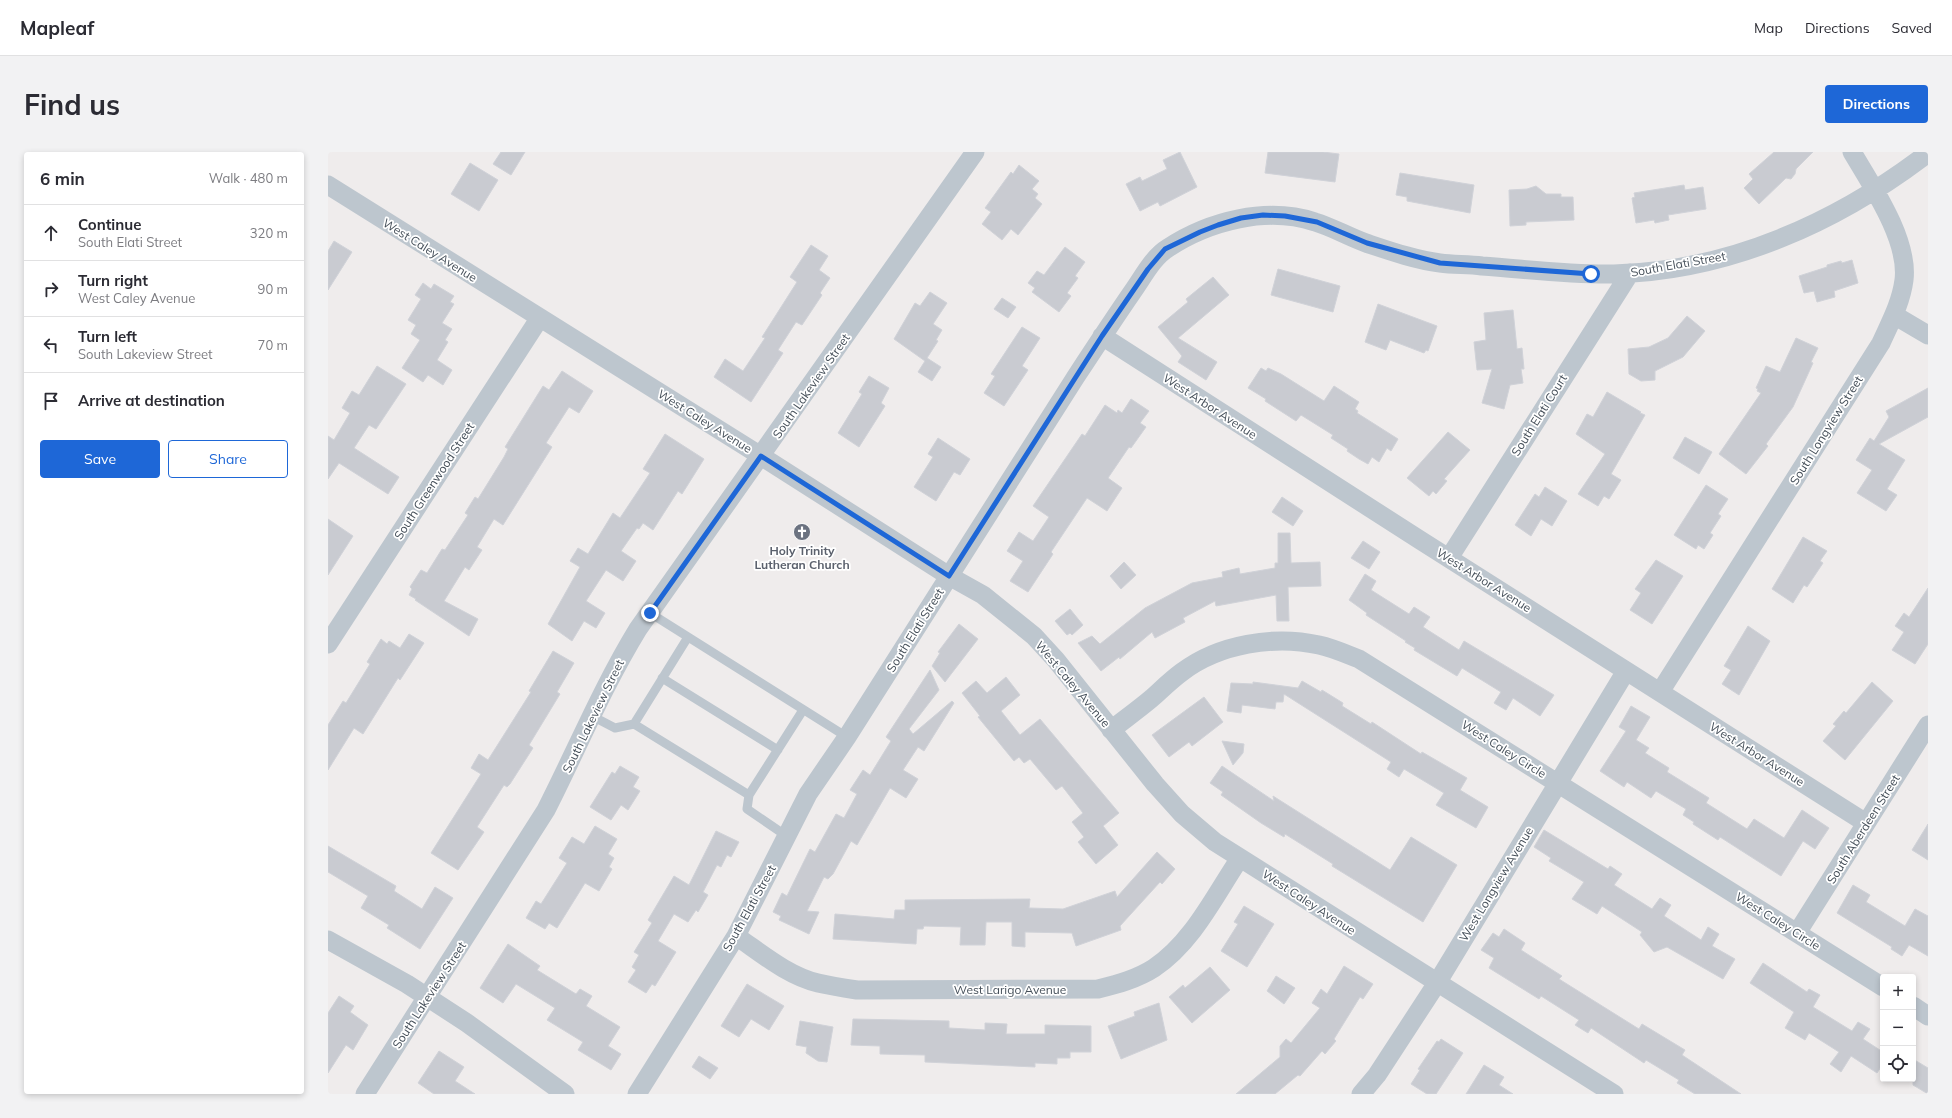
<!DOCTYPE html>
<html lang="en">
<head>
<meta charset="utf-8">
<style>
  :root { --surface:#fff; --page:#f2f2f3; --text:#2b2b33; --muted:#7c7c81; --line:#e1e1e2; --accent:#1e67d7 }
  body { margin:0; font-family:Mulish,sans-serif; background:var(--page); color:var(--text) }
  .controls { position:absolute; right:12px; bottom:12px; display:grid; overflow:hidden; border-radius:4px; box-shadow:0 2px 6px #0003 }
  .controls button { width:36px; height:36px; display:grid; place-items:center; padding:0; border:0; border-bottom:1px solid var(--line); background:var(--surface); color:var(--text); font:20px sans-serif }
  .stop { position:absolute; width:12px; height:12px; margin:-9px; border:3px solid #1e67d7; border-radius:50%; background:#fff }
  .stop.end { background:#1e67d7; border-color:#fff; box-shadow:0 1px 4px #0008 }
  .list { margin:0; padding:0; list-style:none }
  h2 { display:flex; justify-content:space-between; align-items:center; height:52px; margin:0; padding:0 16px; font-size:17px }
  h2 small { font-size:13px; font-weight:400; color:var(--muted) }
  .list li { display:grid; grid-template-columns:26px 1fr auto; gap:12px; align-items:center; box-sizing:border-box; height:56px; padding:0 16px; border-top:1px solid var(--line) }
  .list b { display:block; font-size:15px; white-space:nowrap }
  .list p { margin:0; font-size:13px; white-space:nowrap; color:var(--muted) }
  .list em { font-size:13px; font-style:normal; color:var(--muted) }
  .actions { display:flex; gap:8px; padding:12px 16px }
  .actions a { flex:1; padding:9px 0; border:1px solid var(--accent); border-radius:4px; text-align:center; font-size:14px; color:var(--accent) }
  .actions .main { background:var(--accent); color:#fff }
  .icon { flex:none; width:22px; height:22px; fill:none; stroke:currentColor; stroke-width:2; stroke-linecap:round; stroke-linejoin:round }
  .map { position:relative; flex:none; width:1600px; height:942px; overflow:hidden; border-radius:4px }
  header { display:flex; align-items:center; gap:24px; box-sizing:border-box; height:56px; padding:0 20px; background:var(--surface); border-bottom:1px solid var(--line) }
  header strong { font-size:19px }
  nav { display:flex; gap:22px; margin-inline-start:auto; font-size:14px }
  .intro { display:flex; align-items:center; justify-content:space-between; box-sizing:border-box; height:96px; padding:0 24px }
  h1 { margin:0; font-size:28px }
  .button { padding:10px 18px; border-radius:4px; background:var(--accent); color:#fff; font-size:14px; font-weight:700 }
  main { display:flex; gap:24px; padding:0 24px }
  aside { flex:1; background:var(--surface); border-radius:4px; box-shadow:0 2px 6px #0003 }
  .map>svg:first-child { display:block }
  .building { fill:#c9cbd1; stroke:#d0d2d8 }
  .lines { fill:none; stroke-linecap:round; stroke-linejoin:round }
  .service { stroke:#bdc6ce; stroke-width:9 }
  .minor { stroke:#bdc6ce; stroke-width:19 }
  .route { stroke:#1e67d7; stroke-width:5 }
  .labels { text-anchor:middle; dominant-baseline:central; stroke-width:3.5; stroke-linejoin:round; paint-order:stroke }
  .street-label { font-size:12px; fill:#454f59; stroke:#fff }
  .worship-label { font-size:12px; font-weight:bold; fill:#5b616d; stroke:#fff }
</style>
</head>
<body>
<header>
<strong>Mapleaf</strong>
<nav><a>Map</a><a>Directions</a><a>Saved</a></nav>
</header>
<div class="intro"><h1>Find us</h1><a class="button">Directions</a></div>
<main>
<aside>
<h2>6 min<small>Walk · 480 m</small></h2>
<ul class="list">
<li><svg class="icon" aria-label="ahead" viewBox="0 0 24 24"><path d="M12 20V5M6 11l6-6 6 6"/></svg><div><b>Continue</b><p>South Elati Street</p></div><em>320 m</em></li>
<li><svg class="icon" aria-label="right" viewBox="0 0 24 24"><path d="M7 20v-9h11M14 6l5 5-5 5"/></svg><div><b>Turn right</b><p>West Caley Avenue</p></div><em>90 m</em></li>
<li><svg class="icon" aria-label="left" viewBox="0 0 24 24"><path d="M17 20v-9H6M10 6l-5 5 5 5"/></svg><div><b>Turn left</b><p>South Lakeview Street</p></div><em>70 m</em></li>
<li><svg class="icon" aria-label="arrive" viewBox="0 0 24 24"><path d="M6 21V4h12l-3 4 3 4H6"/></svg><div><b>Arrive at destination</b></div></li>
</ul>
<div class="actions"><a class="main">Save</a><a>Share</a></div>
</aside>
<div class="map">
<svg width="1600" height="942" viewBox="0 0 1600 942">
  <rect width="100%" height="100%" fill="#efecec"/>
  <path class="building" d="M 173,0 L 197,0 L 183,23 L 165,12 Z
    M 852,0 L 869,35 L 832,54 L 830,50 L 812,59 L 798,32 L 812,25 L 814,29 L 839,17 L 835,8 Z
    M 940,0 L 995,0 L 1011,2 L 1007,30 L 937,21 Z
    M 1446,0 L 1485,0 L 1468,17 L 1467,22 L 1463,27 L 1458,26 L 1431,52 L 1416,36 L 1425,27 L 1421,22 Z
    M 142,11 L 170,28 L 151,59 L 123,42 Z
    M 691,13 L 711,29 L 704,37 L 710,42 L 707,46 L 714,52 L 690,83 L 683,77 L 674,88 L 654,72 L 663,60 L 657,56 L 683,20 L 685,22 Z
    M 1072,21 L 1146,33 L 1142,61 L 1079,49 L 1079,45 L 1068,43 Z
    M 1356,33 L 1357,38 L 1375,35 L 1378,57 L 1340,63 L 1341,68 L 1327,71 L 1326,68 L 1308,71 L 1304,46 L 1307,45 L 1306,41 Z
    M 1208,34 L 1218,42 L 1233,42 L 1233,45 L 1245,45 L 1246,68 L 1198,70 L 1198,73 L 1182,74 L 1181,38 L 1199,37 Z
    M 6,89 L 24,100 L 0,138 L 0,99 Z
    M 483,93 L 500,104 L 491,118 L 502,126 L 492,141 L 494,143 L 474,173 L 468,170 L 450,198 L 455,201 L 423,250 L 386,225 L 397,207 L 415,219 L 437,186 L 434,185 L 469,130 L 462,125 Z
    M 737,95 L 757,110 L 747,124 L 750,126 L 739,141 L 743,144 L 731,160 L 704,140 L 707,136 L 700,131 L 709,119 L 716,123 Z
    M 1524,108 L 1530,131 L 1506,139 L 1507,145 L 1489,150 L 1486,139 L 1476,141 L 1471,124 L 1499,115 L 1499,113 L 1513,109 L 1514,111 Z
    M 950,117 L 1012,134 L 1005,160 L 943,143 Z
    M 885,125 L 901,143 L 850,186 L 889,210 L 878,228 L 850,210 L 854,204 L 830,175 L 860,150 L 858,147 Z
    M 95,131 L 103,137 L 106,132 L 126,144 L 122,150 L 126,152 L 114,171 L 124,177 L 117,188 L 120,190 L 109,208 L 124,218 L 115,233 L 100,223 L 95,230 L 74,216 L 92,188 L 83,182 L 88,173 L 80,168 L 93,147 L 87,143 Z
    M 602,140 L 619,151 L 605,172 L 614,178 L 608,188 L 610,189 L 599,206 L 613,215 L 604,229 L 590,220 L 597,209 L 566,187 L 587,151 L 592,154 Z
    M 674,146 L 688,155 L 680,166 L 666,157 Z
    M 1050,152 L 1109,174 L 1100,199 L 1098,198 L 1096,201 L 1062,188 L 1058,198 L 1037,190 Z
    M 1185,158 L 1189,197 L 1194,196 L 1196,217 L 1193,217 L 1195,231 L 1182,233 L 1176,257 L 1154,251 L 1164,217 L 1149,218 L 1146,190 L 1158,188 L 1156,161 Z
    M 1359,164 L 1377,179 L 1355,205 L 1327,219 L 1327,228 L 1313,229 L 1301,222 L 1300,197 L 1321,195 L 1340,186 Z
    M 694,175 L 712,186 L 694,214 L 700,218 L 676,254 L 656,241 L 667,224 L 663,222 Z
    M 1468,186 L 1490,196 L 1483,210 L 1485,211 L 1465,255 L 1438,292 L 1440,294 L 1418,322 L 1391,302 L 1433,241 L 1429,239 L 1430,237 L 1428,236 L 1438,214 L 1452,220 Z
    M 49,214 L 78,232 L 48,277 L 41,273 L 26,296 L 71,325 L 60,342 L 11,311 L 0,327 L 0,284 L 6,288 L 22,261 L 14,256 L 24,239 L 31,243 Z
    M 933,216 L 938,219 L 940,216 L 953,222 L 996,249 L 1006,234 L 1031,250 L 1027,257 L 1030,259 L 1029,261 L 1070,287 L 1063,299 L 1059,296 L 1051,310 L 1044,305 L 1040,312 L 1031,307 L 1019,299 L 1020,297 L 1003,286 L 1005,283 L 973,263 L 968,269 L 937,249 L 938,247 L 920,236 Z
    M 234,219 L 265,239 L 251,261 L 241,255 L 218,291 L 224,295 L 175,373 L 166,367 L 149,395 L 154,398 L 141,418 L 137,415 L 116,449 L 150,467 L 141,484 L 87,448 L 88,447 L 81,443 L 84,437 L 82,435 L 93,418 L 99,421 L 114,397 L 117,398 L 140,363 L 137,361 L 147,345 L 150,347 L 176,305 L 180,297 L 177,295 L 215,234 L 221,238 Z
    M 541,224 L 561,236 L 553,251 L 557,254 L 531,295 L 510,281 L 534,242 L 531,240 Z
    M 1600,236 L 1600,265 L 1551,292 L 1577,308 L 1559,337 L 1569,343 L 1558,359 L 1529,341 L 1544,318 L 1528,308 L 1542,286 L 1546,289 L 1561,265 L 1558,259 Z
    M 1279,240 L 1313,260 L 1312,261 L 1317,263 L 1283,322 L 1293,328 L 1281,347 L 1276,344 L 1270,354 L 1250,342 L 1277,302 L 1248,282 L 1259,262 L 1265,265 Z
    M 803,247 L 821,259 L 812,271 L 818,275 L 803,296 L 801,295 L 780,326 L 794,336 L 779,359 L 759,346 L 723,400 L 725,402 L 700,440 L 682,429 L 695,409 L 679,399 L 691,380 L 705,389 L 721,365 L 705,354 L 754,282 L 757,284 L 777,253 L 789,261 L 790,258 L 794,261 Z
    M 1120,280 L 1142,298 L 1116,327 L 1119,329 L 1108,342 L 1105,339 L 1101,344 L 1079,326 Z
    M 337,282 L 376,307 L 354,342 L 350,339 L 325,378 L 315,371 L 311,377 L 309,376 L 293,399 L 308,409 L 295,429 L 278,418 L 258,449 L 277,461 L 268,476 L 256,469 L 244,489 L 220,472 L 252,415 L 242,409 L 250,396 L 260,402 L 285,361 L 292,366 L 322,321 L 315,317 Z
    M 1357,285 L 1384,300 L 1371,322 L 1345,306 Z
    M 610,286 L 642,307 L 632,323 L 626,320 L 608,349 L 586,335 L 605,305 L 600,302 Z
    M 1378,333 L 1400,347 L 1390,362 L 1393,364 L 1382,381 L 1385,383 L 1376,397 L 1370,393 L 1368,397 L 1346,383 Z
    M 1217,335 L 1239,349 L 1224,374 L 1213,367 L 1203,384 L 1187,373 L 1207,342 L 1211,345 Z
    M 954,345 L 975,359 L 965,374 L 944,360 Z
    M 0,367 L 25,384 L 0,423 Z
    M 950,381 L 962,381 L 963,411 L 992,410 L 993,434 L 960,435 L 961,469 L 949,469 L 948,443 L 888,454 L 887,449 L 855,466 L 857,470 L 827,486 L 824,480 L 792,507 L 791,505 L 773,519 L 750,491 L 764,484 L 772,492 L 817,456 L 864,431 L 895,425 L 894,420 L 911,416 L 912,422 L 947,416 L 947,411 L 950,411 Z
    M 1475,385 L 1499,399 L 1492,409 L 1495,411 L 1479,435 L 1476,433 L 1465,451 L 1444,437 Z
    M 1035,389 L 1052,400 L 1041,417 L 1023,406 Z
    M 1328,408 L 1355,424 L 1324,472 L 1302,458 L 1313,441 L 1307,437 Z
    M 796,410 L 808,423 L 793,437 L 782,424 Z
    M 1037,422 L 1048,429 L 1043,438 L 1081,462 L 1086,455 L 1102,465 L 1095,475 L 1131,498 L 1136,489 L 1226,543 L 1212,564 L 1185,546 L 1178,558 L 1166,551 L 1173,540 L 1134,516 L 1129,524 L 1086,498 L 1087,496 L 1077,490 L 1078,489 L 1038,463 L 1039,461 L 1021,448 Z
    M 1600,436 L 1600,492 L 1587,512 L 1564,498 L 1576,480 L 1567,474 L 1576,461 L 1581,465 Z
    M 742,457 L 755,473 L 744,483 L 742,481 L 739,483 L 727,469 Z
    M 631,472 L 650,487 L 617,530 L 604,514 L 612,501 L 610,500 Z
    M 1420,474 L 1442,489 L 1411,543 L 1394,532 L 1403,518 L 1396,514 Z
    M 81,482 L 96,491 L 72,528 L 70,526 L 35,582 L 26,576 L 0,618 L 0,573 L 15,549 L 18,551 L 42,512 L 39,510 L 53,487 L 59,492 L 61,489 L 72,496 Z
    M 225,499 L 246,511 L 229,540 L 232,542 L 201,593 L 205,596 L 182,632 L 179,635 L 176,633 L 149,675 L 156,680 L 130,718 L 103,701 L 153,622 L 143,616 L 151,602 L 160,608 L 203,540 L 201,539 Z
    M 602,518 L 611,538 L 581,577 L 585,582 L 624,549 L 626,551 L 596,599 L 590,595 L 575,618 L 590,627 L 578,646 L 562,636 L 529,693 L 523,689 L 505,722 L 500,727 L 496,725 L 479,759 L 491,760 L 481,782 L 451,768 L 453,764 L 445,760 L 454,741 L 459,744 L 482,697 L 487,700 L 508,662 L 516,666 L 529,642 L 522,638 L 535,618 L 542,623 L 563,589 L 558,585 Z
    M 678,525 L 692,543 L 673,559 L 692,583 L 712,567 L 791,661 L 775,674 L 790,693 L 768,712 L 750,690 L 756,685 L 744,670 L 755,661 L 734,634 L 728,638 L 702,607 L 696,611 L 691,605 L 686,609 L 650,565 L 652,564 L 634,541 L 648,529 L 659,541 Z
    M 974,529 L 993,540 L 994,538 L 1015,551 L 1014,554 L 1043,572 L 1044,570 L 1093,602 L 1094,600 L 1139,626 L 1132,638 L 1160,655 L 1148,676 L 1108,653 L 1116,641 L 1076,617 L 1071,625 L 1059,617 L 1063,610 L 956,542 L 955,550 L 948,550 L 947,557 L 914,553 L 913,561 L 899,559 L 903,531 L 925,532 L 925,530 L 970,536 Z
    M 1544,530 L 1565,549 L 1517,608 L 1495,589 L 1508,574 L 1505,572 L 1516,559 L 1518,561 Z
    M 876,545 L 895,570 L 864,594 L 861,590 L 841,605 L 824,583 Z
    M 1303,554 L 1322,565 L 1308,588 L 1321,596 L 1317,601 L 1341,616 L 1339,620 L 1381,646 L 1378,651 L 1419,677 L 1426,667 L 1456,686 L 1474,658 L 1501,676 L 1487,697 L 1475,689 L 1453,724 L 1392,685 L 1390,688 L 1365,672 L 1366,670 L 1355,663 L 1358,657 L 1328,639 L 1323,646 L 1299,630 L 1296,635 L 1272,619 L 1298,579 L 1291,575 Z
    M 894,589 L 916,592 L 915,601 L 905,613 Z
    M 292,614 L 311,625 L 305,635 L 312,639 L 300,658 L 293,653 L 283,668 L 262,655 L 284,620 L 287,622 Z
    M 894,614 L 946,649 L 945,644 L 1062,718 L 1083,685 L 1129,713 L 1095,770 L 1004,714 L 1005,712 L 957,682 L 956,685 L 933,671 L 893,643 L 895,640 L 882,631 Z
    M 1600,672 L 1600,708 L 1584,698 Z
    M 267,674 L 289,687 L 280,702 L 286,706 L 281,715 L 284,717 L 271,739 L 257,731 L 229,776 L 221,771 L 217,777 L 198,766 L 208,749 L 213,752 L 239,711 L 231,706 L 244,685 L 256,692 Z
    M 1216,678 L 1280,717 L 1282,714 L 1294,722 L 1286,733 L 1324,757 L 1332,746 L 1343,753 L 1336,764 L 1373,788 L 1380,775 L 1391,782 L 1384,794 L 1407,807 L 1395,827 L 1339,795 L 1326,800 L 1312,783 L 1314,780 L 1311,778 L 1274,754 L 1269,762 L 1244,747 L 1256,730 L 1221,709 L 1223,706 L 1206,695 Z
    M 388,679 L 411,690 L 403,705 L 399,703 L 393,715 L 389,713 L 375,740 L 380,743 L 370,760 L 368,758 L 360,770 L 346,762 L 330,789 L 348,800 L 327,834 L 324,832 L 318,841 L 300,830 L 308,818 L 304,815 L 311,803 L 306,800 L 324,771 L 320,768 L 346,724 L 361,733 Z
    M 0,694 L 68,734 L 66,739 L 94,757 L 107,735 L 125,746 L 92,797 L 59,776 L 61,773 L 33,756 L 40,744 L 0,720 Z
    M 829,700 L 847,717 L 834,732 L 832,730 L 792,774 L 793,778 L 748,794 L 744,781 L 697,780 L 697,795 L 684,794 L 684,770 L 658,770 L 657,793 L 632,793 L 633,775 L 596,774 L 595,777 L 589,777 L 588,792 L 505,787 L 507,762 L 566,767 L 567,758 L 577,758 L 577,748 L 702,747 L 701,756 L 735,757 L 787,739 L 789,745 Z
    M 1525,733 L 1542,743 L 1538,750 L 1577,774 L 1587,757 L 1600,764 L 1600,804 L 1581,793 L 1574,804 L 1563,797 L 1564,795 L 1509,761 Z
    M 916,754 L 946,772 L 919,815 L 893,799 L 910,772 L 906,770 Z
    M 1176,777 L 1197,791 L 1193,798 L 1234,824 L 1231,827 L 1311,877 L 1314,872 L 1357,898 L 1354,903 L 1413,942 L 1367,942 L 1349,931 L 1351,928 L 1318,908 L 1316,911 L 1263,876 L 1260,881 L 1247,873 L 1251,868 L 1213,844 L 1211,847 L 1161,816 L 1166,806 L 1153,798 L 1165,781 L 1171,785 Z
    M 180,792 L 212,814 L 209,818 L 248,842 L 252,837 L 264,844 L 258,854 L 292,875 L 280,894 L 293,902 L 283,918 L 250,898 L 255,890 L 219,868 L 227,856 L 188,832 L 175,851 L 152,836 Z
    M 1435,811 L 1479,840 L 1481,837 L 1492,843 L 1485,855 L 1524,879 L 1530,870 L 1542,877 L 1535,887 L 1555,900 L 1555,912 L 1549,921 L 1523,904 L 1513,920 L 1502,912 L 1511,900 L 1481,881 L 1477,888 L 1457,876 L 1466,860 L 1422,831 Z
    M 1016,814 L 1045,832 L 1035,847 L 1032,845 L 1006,887 L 1008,889 L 997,902 L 994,899 L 972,924 L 970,923 L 947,942 L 908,942 L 952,905 L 952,894 L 958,887 L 963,891 L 992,856 L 984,851 L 993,837 L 999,842 Z
    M 882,815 L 902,838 L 864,871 L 841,845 L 855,833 L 857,836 Z
    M 948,824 L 967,836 L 956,852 L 939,839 Z
    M 419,832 L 456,854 L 441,878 L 423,867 L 411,885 L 393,874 Z
    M 11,844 L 26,854 L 22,860 L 40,873 L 25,898 L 18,893 L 0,921 L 0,861 Z
    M 831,851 L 839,888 L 793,907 L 780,874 L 807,864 L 806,860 Z
    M 525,867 L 621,869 L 621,876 L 657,878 L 657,871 L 679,872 L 678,882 L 717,882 L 717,873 L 763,874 L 763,900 L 742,900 L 742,906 L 729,906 L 729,912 L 707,911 L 707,915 L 597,910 L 597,903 L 552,902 L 552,894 L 523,893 Z
    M 472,869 L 505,875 L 499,910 L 490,909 L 478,901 L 479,895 L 468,893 Z
    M 1113,887 L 1135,901 L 1108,942 L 1099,942 L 1083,932 L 1092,918 L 1090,917 L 1109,889 L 1111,890 Z
    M 111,899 L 136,915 L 127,929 L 147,942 L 106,942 L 90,931 Z
    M 371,904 L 390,916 L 382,927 L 364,915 Z
    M 1585,907 L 1600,916 L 1600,942 L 1585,933 Z
    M 1156,913 L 1176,925 L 1171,933 L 1185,942 L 1138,942 Z"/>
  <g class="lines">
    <path class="service" d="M 322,461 L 519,585
      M 334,526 L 450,598
      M 262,563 L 287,576 L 306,572 L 421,643 L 419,657 L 460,685
      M 306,572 L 360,485
      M 421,643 L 475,558"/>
    <path class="minor" d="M 0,33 L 433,304 L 621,424 L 655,443 L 706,484 L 728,508 L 827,632 L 854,662 L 887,690 L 1286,942
      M 1566,163 L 1600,183
      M 774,184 L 1092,388 L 1538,671
      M 1121,406 L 1302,121
      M 0,492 L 211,167
      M 1332,540 L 1553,191 C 1562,171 1573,151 1576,128 C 1581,88 1544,34 1524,0
      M 783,578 C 797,567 811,557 824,546 C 834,537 843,528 854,520 C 891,492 946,483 991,493 C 1005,496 1018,502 1031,507 L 1555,835
      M 1469,781 L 1600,573
      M 408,784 C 433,801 460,824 490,831 C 503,834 516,836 529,838 L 770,837 C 790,832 809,827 826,816 C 865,790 887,743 912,706
      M 0,788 L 79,832 L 139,871 L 237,942
      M 1585,854 L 1600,864
      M 37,942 L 218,658 C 249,597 274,536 310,477 L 647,0
      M 309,942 L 408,784 L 480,642 L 519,585 C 594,465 671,346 747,226 C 766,197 785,168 805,139 C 815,125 825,105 840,96 C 881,69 939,54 987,70 C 1004,75 1021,85 1038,91 C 1062,99 1088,108 1112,111 C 1126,113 1140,112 1154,114 C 1198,117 1242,123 1286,122 C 1402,119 1510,70 1600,1
      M 1033,942 L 1049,923 L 1109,831 L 1298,519"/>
  </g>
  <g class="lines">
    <path class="route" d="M 322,461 L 433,304 L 621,424 L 774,184 L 820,117 L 837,97 L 872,80 L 890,73 L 913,66 L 935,63 L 957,64 L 989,70 L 1039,91 L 1112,111 L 1263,122"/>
  </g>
  <defs>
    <g id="church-disc" transform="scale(0.9)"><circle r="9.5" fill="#6b7280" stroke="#fff"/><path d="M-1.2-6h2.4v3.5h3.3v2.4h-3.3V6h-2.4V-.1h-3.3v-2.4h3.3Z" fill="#fff"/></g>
  </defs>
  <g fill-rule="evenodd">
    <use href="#church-disc" x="474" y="380"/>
  </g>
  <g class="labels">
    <g class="street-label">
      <text transform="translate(102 98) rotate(32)">West Caley Avenue</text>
      <text transform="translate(1350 112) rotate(-10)">South Elati Street</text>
      <text transform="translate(483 234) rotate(-55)">South Lakeview Street</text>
      <text transform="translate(882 254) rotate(33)">West Arbor Avenue</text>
      <text transform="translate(1211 263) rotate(-58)">South Elati Court</text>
      <text transform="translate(377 269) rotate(32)">West Caley Avenue</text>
      <text transform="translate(1498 278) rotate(-58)">South Longview Street</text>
      <text transform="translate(106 329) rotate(-57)">South Greenwood Street</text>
      <text transform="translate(1156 428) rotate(32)">West Arbor Avenue</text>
      <text transform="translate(587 478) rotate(-58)">South Elati Street</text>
      <text transform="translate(745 532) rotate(50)">West Caley Avenue</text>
      <text transform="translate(265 564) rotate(-64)">South Lakeview Street</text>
      <text transform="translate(1176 597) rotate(32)">West Caley Circle</text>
      <text transform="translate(1429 602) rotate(32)">West Arbor Avenue</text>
      <text transform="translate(1535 677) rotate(-58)">South Aberdeen Street</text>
      <text transform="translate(1168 732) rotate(-59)">West Longview Avenue</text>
      <text transform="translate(981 750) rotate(33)">West Caley Avenue</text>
      <text transform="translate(421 756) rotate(-61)">South Elati Street</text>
      <text transform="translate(1450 769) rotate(32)">West Caley Circle</text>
      <text x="682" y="837">West Larigo Avenue</text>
      <text transform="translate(101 843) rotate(-57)">South Lakeview Street</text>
    </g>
    <g class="worship-label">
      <text x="474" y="398">Holy Trinity<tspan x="474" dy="14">Lutheran Church</tspan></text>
    </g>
  </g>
</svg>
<div class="controls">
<button>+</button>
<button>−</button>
<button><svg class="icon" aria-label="locate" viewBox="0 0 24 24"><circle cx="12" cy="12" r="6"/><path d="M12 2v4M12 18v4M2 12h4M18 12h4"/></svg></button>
</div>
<div class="stop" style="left:1263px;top:122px"></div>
<div class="stop end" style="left:322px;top:461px"></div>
</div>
</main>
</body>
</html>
